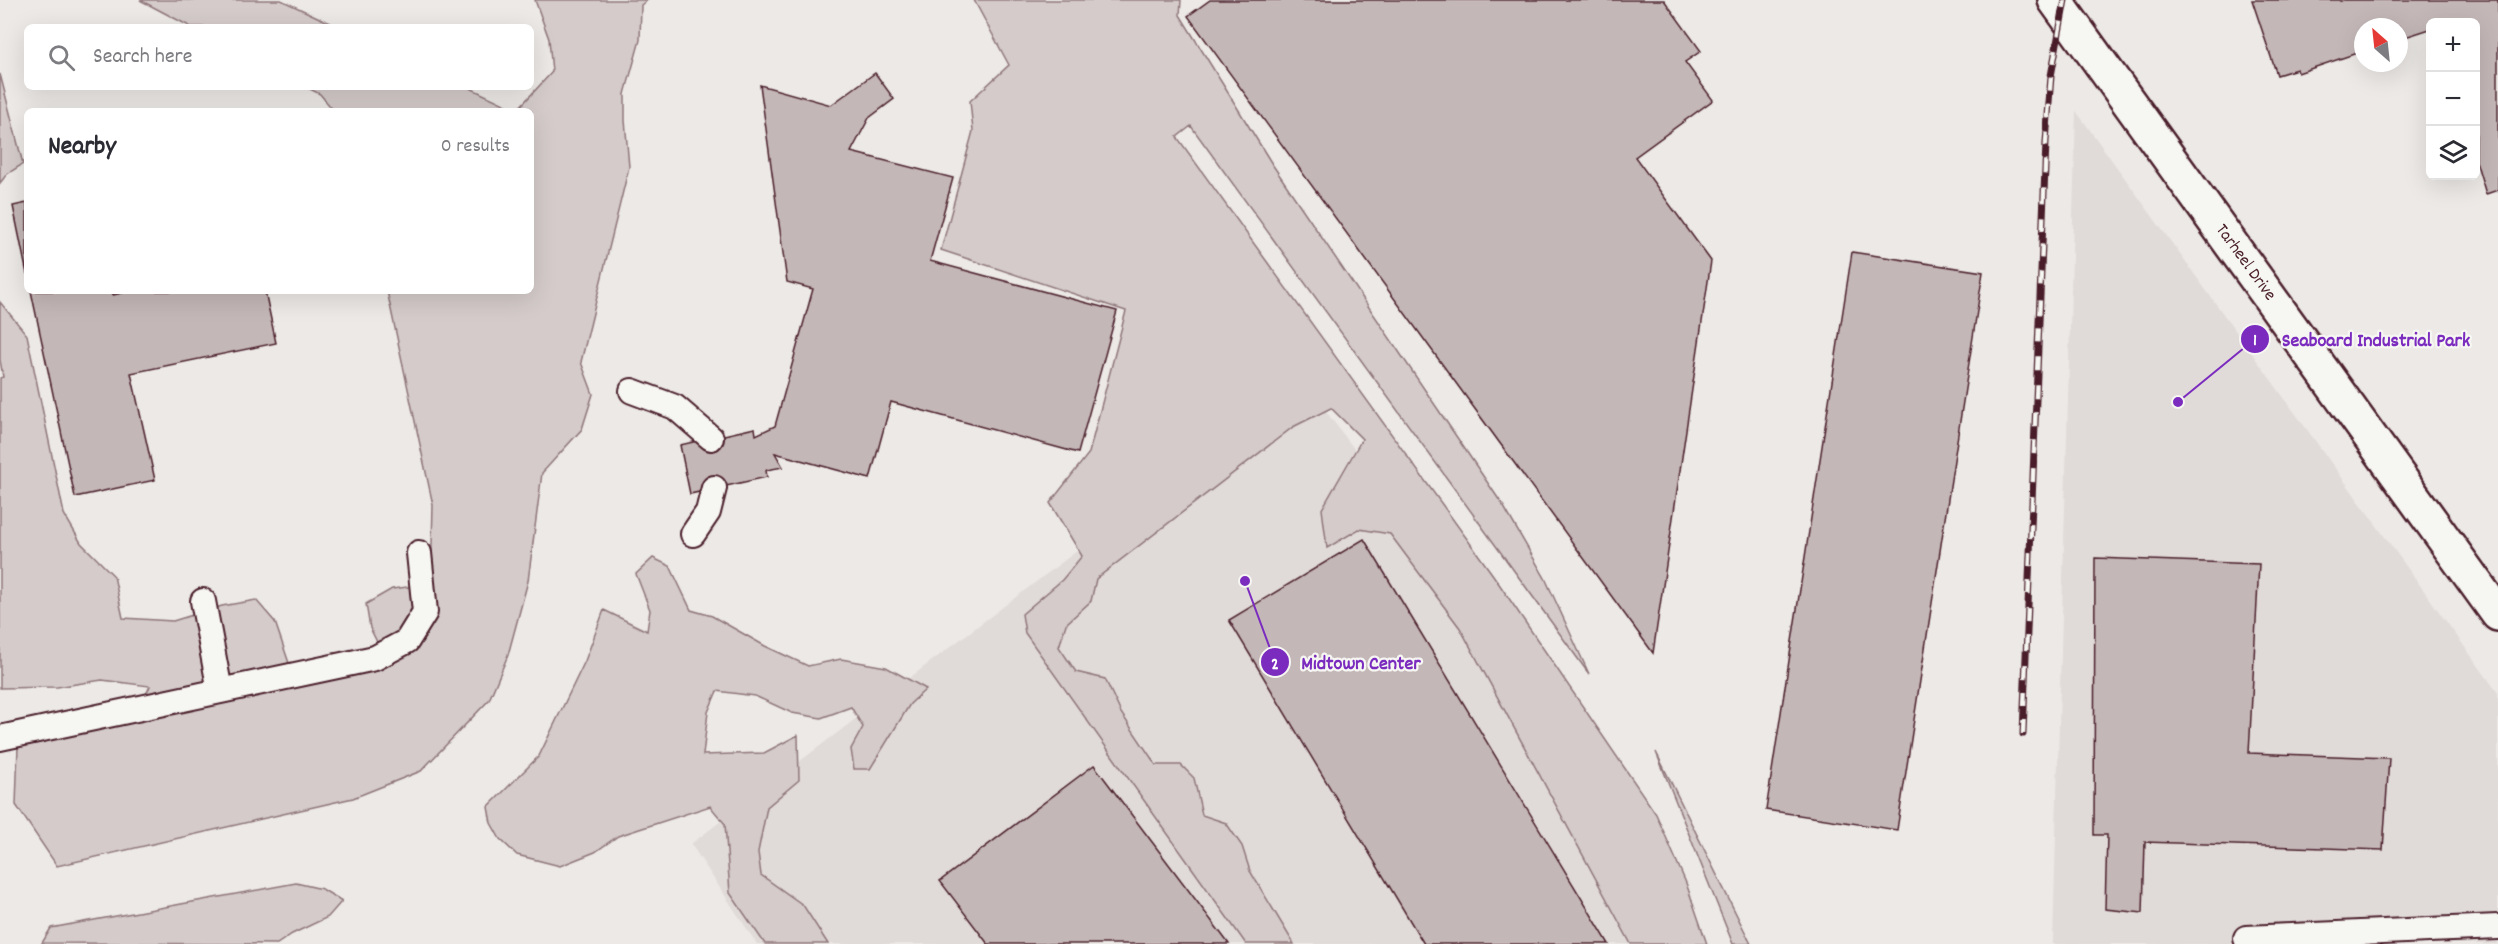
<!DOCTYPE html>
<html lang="en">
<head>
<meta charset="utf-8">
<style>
  :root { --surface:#fff; --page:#f7f7f7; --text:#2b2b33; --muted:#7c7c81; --line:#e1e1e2 }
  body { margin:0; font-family:Dekko,sans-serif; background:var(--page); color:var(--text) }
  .controls { position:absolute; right:18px; top:18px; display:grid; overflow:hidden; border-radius:9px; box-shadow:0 6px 24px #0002 }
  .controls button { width:54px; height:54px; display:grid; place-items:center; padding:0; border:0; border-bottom:2px solid var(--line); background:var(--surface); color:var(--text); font:30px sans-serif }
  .compass { position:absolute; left:2354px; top:18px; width:54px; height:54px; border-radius:50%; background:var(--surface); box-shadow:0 6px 24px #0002; rotate:333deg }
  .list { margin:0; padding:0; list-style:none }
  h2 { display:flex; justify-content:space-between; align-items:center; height:78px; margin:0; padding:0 24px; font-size:26px }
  h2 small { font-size:20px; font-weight:400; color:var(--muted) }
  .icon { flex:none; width:33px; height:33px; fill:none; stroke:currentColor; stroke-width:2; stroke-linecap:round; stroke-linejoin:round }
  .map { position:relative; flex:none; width:2498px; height:944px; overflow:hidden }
  .search { position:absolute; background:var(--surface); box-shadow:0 6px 24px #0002; left:24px; top:24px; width:510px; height:66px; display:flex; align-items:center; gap:15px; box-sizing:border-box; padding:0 21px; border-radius:9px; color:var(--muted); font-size:22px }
  .panel { position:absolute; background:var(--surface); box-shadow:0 6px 24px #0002; left:24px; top:108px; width:510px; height:186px; border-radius:9px }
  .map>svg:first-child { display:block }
  .built { fill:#e0dad8 }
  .green { fill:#d4cbca; stroke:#8f757a; stroke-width:1.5 }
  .building { fill:#c4b7b7; stroke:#4a1f2b; stroke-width:1.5 }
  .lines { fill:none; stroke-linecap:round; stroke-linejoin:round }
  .lane-casing { stroke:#4a1f2b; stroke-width:28 }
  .street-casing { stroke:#4a1f2b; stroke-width:38 }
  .lane { stroke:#f6f6f2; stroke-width:24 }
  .street { stroke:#f6f6f2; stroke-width:33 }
  .rail-casing { stroke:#4a1f2b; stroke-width:7 }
  .rail { stroke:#f6f6f2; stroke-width:4.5; stroke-dasharray:14; stroke-linecap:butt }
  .labels { text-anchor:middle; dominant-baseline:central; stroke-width:4.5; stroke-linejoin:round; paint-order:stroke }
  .street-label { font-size:18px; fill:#4a1f2b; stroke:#f6f6f2 }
  .leader { fill:none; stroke:#7b2cbf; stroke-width:2 }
  .callout-dot { fill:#7b2cbf; stroke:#f6f6f2; stroke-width:2 }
  .mark-label { font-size:18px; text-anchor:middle; font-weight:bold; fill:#fff }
  .callout-label { font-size:20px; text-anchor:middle; font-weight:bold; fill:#7b2cbf; stroke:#f6f6f2; stroke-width:4.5; stroke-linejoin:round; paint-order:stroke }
</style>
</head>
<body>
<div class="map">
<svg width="2498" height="944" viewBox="0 0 2498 944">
  <rect width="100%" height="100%" fill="#ece9e6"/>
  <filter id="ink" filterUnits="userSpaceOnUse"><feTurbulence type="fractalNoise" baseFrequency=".0167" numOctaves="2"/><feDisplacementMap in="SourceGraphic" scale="12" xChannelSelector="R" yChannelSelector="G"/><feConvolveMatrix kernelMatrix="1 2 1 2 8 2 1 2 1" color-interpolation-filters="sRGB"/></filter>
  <g filter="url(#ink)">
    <path class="built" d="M 2076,111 L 2498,693 L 2498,944 L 2053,944 Z
      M 1302,380 L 1607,783 L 1676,944 L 757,944 L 691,844 Z"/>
    <path class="green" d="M 140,0 L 281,0 L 339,27 L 191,27 Z
      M 535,0 L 647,0 L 641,5 L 640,40 L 625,94 L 625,120 L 629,167 L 581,362 L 593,394 L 582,429 L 542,473 L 528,581 L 508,655 L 489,700 L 421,771 L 353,798 L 57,866 L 16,805 L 18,746 L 136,715 L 150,686 L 102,680 L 57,687 L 0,688 L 0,378 L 3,377 L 0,360 L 0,302 L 27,335 L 64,514 L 81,543 L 114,576 L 123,618 L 173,621 L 222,606 L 256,600 L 275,622 L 291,669 L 306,680 L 360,674 L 378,662 L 379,646 L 370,628 L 366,604 L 392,589 L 431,584 L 433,505 L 387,291 L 531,291 L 531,111 L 334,111 L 320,94 L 306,87 L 468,87 L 517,110 L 552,72 L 549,39 Z
      M 974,0 L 1181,0 L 1180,15 L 1272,164 L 1504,507 L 1545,578 L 1589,674 L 1191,126 L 1177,137 L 1493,575 L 1656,814 L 1686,883 L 1707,944 L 1631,944 L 1460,628 L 1390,534 L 1359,529 L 1327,548 L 1322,509 L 1362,439 L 1331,408 L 1293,427 L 1096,579 L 1091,601 L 1066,624 L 1059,647 L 1076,672 L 1105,679 L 1121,713 L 1156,765 L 1181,765 L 1194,778 L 1202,815 L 1226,823 L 1242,846 L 1250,871 L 1294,944 L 1246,944 L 1025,633 L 1022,614 L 1062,580 L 1082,556 L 1050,503 L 1089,453 L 1126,311 L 941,250 L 973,131 L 970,101 L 1009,65 Z
      M 0,74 L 23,164 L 7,174 L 0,183 Z
      M 653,558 L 670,566 L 691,610 L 712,616 L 765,646 L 808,666 L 841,659 L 886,667 L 926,689 L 910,704 L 870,769 L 854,769 L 851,749 L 863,727 L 851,707 L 821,718 L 792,713 L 755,696 L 717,691 L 708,712 L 703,755 L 764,753 L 798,735 L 799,780 L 767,807 L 758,852 L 761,875 L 803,905 L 828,944 L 765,944 L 730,893 L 725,824 L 710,806 L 618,836 L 595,852 L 560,866 L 517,855 L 500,839 L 491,823 L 488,807 L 539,756 L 585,661 L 604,610 L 647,631 L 650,610 L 636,574 Z
      M 1656,752 L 1751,944 L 1733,944 Z
      M 296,883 L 322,889 L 342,901 L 328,917 L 292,934 L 277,944 L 42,943 L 51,928 Z"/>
    <path class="building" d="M 1210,0 L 1664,0 L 1701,51 L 1685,62 L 1713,100 L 1635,157 L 1711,261 L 1653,653 L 1188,16 Z
      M 2252,0 L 2498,0 L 2498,190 L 2486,194 L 2476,161 L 2476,22 L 2430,22 L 2430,29 L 2399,39 L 2399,27 L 2363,27 L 2363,51 L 2298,73 L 2297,69 L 2277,75 Z
      M 875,73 L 894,99 L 869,118 L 851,152 L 953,178 L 930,261 L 1117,311 L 1078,453 L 891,402 L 870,479 L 775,453 L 783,467 L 766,470 L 767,477 L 690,494 L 680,445 L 755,428 L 756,435 L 775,426 L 813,289 L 787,282 L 760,85 L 831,105 Z
      M 27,203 L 27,274 L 13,206 Z
      M 1852,252 L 1983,272 L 1897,830 L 1766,810 Z
      M 31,291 L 112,291 L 113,295 L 129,291 L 265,291 L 276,343 L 131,373 L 155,480 L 75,497 Z
      M 1364,539 L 1609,944 L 1424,944 L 1229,620 Z
      M 2095,558 L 2259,564 L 2249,753 L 2389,758 L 2383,850 L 2145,842 L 2143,913 L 2105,909 L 2107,835 L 2094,835 Z
      M 1094,765 L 1229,944 L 988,944 L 940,881 Z"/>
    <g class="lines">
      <g class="lane-casing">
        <path id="lane" d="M 632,391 L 675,407 L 711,438
          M 693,534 L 708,512 L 714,488
          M 203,601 L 220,691
          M 0,738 L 375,658 L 407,641 L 425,612 L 419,553
          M 2248,944 L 2246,938 L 2498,927"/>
      </g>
      <g class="street-casing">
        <path id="street" d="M 2055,0 L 2498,614"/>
      </g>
      <use href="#lane" class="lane"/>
      <use href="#street" class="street"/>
      <g class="rail-casing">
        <path id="rail" d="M 2023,734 L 2046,142 L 2051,76 L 2065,0"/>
      </g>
      <use href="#rail" class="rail"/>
    </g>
  </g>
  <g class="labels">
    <g class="street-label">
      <text transform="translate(2245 263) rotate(54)">Tarheel Drive</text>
    </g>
  </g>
  <path class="leader" d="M2178 402L2255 339M1245 581L1275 662"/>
  <g class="callout-dot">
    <circle cx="2178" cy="402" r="6"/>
    <circle cx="1245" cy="581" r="6"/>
    <circle cx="2255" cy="339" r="15"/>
    <circle cx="1275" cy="662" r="15"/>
  </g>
  <g class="mark-label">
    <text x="2255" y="345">1</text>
    <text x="1275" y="669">2</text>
  </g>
  <g class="callout-label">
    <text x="2376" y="346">Seaboard Industrial Park</text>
    <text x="1361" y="669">Midtown Center</text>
  </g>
</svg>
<div class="controls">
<button>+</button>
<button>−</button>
<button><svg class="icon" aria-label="layers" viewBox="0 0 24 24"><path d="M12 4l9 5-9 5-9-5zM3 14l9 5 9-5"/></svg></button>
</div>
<svg class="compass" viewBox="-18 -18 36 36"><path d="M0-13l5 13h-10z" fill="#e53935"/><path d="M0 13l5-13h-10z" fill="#7c7c81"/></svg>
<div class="search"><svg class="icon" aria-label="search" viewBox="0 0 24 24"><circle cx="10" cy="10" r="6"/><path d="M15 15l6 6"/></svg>Search here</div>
<section class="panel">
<h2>Nearby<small>0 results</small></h2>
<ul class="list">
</ul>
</section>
</div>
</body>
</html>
